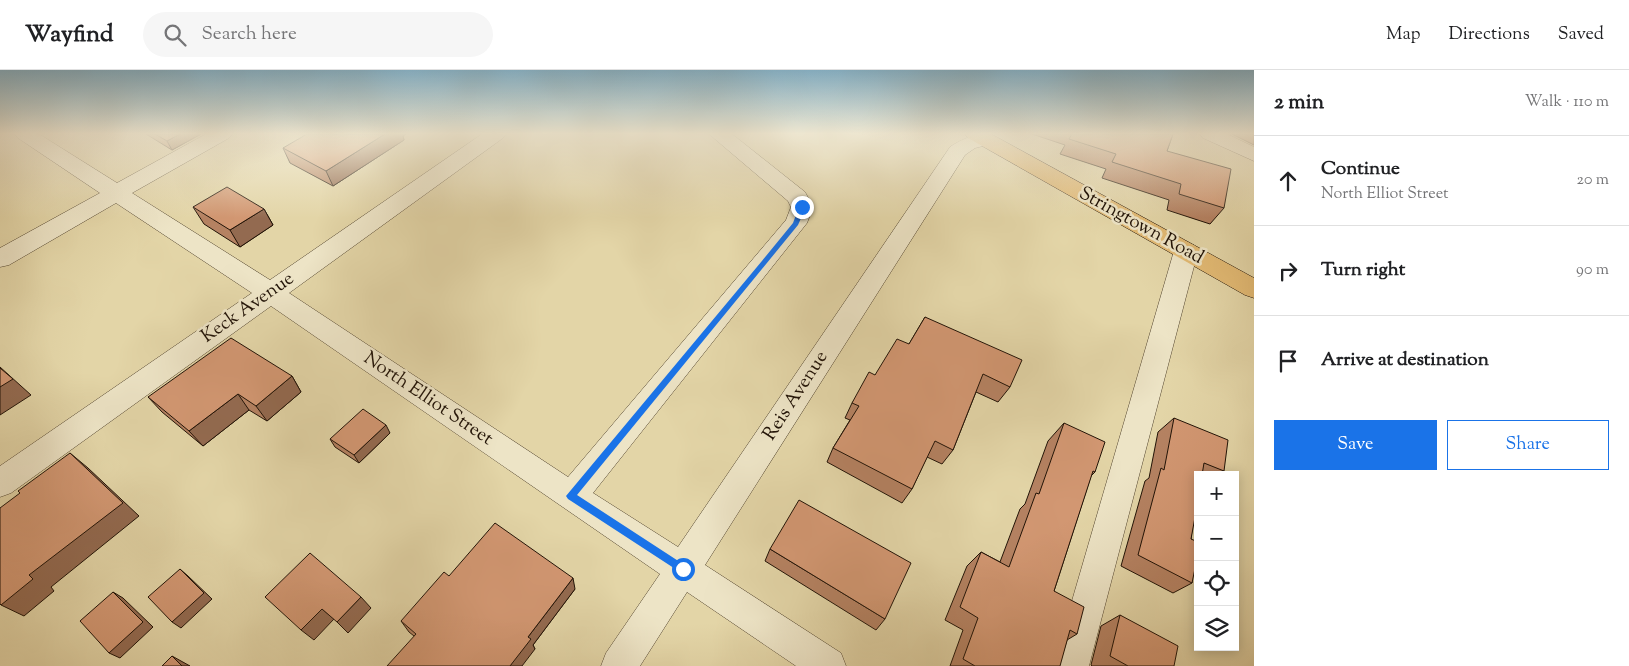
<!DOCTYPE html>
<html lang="en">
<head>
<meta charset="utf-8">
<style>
  :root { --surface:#fff; --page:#f6f6f6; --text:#202124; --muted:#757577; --line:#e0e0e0; --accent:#1a73e8 }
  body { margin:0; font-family:"Sorts Mill Goudy",serif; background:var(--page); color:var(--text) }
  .controls { position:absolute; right:15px; bottom:15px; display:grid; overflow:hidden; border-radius:0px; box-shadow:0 2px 12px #0003 }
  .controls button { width:45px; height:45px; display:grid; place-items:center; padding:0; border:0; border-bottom:1px solid var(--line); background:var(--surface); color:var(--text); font:25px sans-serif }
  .stop { position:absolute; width:15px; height:15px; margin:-11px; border:4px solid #1a73e8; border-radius:50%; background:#fff }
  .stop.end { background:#1a73e8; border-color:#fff; box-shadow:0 1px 5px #0008 }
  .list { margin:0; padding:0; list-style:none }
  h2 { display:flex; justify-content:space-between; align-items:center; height:65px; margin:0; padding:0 20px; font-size:21px }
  h2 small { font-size:16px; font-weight:400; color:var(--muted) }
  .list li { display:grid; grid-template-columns:32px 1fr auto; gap:15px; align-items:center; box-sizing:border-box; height:90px; padding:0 20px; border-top:1px solid var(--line) }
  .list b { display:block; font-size:19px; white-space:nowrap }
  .list p { margin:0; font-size:16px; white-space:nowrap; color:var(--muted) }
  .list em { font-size:16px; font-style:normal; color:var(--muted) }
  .actions { display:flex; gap:10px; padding:15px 20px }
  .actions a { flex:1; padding:11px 0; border:1px solid var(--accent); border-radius:0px; text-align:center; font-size:18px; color:var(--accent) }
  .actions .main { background:var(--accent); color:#fff }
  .icon { flex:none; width:28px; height:28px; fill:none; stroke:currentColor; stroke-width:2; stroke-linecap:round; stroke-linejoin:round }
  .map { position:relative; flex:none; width:1254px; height:596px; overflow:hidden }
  header { display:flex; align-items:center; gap:30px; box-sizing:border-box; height:70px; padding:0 25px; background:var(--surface); border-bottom:1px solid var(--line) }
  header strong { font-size:24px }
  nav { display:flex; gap:28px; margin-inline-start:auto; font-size:18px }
  .search { width:350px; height:45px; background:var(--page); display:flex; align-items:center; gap:12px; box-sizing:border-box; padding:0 18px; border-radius:28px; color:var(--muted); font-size:19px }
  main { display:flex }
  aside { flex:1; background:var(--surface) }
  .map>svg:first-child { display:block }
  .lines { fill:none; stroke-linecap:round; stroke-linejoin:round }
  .minor-casing { stroke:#52442f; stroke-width:1 }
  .major-casing { stroke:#211307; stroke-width:1 }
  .minor { fill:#ede4c6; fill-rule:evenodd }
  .major { fill:#e2ba74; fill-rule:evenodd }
  .wall { fill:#b58262; stroke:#211307 }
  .shaded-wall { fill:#936a50; stroke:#211307 }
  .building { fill:#d29772; stroke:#211307 }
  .route { fill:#1a73e8 }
  .labels { text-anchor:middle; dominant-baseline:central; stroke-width:5; stroke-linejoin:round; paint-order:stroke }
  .street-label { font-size:19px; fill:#211307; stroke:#ede4c6 }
</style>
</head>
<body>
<header>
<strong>Wayfind</strong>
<div class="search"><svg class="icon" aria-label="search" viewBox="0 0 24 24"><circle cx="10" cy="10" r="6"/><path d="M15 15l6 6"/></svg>Search here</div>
<nav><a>Map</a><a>Directions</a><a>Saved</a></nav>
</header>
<main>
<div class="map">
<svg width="1254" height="596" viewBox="0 0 1254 596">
  <rect width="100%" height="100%" fill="#e3d5a7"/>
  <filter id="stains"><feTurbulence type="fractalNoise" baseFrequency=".004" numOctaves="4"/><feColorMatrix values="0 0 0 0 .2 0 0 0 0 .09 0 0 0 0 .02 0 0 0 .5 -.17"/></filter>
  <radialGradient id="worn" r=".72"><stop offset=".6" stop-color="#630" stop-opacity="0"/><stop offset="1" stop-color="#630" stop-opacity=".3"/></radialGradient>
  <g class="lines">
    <g class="minor-casing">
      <path id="minor" d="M 15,64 L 39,64 L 117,113 L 206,64 L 232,64 L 229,68 L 132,123 L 270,210 L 482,64 L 506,64 L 503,68 L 289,223 L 568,407 L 786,150 L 791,137 L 788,131 L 709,64 L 732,64 L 805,122 L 813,137 L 807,153 L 593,423 L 678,477 L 950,77 C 962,69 977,62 991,66 L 994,70 L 991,74 L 975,78 L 965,85 L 705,495 L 841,583 L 846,596 L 796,596 L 687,522 L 640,596 L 601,596 L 606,583 L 660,504 L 271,236 L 11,423 L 0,427 L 0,396 L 252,223 L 116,133 L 9,195 L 0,197 L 0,178 L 100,123 L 18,68 Z
        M 1200,64 L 1227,64 L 1254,77 L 1254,91 L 1203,68 Z
        M 1186,173 L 1194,175 L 1198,181 L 1089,596 L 1053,596 L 1174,181 L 1178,175 Z"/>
    </g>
    <g class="major-casing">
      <path id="major" d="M 965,64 L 991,64 L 1254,208 L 1254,228 L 1245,225 L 968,68 Z"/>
    </g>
    <use href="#minor" class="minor"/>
    <use href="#major" class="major"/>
  </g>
  <path class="wall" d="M 146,64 L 201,64 L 172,80 Z
    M 1032,64 L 1173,64 L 1167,81 L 1224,138 L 1210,154 L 1167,140 L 1169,130 L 1102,108 L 1106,99 L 1060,84 L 1065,75 Z
    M 1232,64 L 1254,64 L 1254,75 Z
    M 403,66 L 404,70 L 333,116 L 290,93 L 283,78 Z
    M 193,137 L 264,139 L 273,155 L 240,177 L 204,154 Z
    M 925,247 L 1010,317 L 998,332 L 976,322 L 953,380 L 942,394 L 927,387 L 912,419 L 902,433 L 827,392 L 833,378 L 850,350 L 845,348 L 852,333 L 875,305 L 909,274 Z
    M 292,306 L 301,322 L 267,351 L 249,340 L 203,376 L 162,342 L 148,327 Z
    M 1174,348 L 1224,401 L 1219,405 L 1198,405 L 1191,469 L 1192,513 L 1173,523 L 1121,496 L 1145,411 L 1149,408 L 1158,362 Z
    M 1064,353 L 1095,402 L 1091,406 L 1054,521 L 1077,564 L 1067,570 L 1059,596 L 950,596 L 963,560 L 945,550 L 967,496 L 981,482 L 1000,492 L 1020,439 L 1025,434 L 1048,371 Z
    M 390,363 L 359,393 L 335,377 L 330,369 Z
    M 770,479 L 885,549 L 876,560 L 765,491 Z
    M 575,519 L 533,575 L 535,579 L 414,566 L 409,562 L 401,551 Z
    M 1120,545 L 1174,596 L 1092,596 L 1091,595 L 1101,556 Z"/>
  <path class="shaded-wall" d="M 180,64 L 201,64 L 172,80 L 167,71 Z
    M 385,64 L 406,64 L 403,66 L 404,70 L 333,116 L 326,101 Z
    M 264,139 L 273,155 L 240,177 L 230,160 Z
    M 0,297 L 31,325 L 0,345 Z
    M 292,306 L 301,322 L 267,351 L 256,336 Z
    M 238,324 L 249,340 L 203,376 L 189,361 Z
    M 386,355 L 390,363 L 359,393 L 354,385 Z
    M 70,383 L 88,398 L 139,446 L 51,517 L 54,521 L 24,546 L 1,535 L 29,505 Z
    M 180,499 L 188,506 L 212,529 L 181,558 L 172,552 Z
    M 573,508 L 575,519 L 533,575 L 535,579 L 522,596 L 510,596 L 528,567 Z
    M 113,522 L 123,528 L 153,557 L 120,588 L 109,583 Z
    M 361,527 L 371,538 L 348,563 L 337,552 Z
    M 322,539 L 334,549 L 314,570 L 301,560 Z
    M 172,586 L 190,596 L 182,596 Z"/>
  <path class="building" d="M 155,64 L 180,64 L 167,71 Z
    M 307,64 L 385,64 L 326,101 L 283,78 Z
    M 1072,64 L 1173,64 L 1167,81 L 1231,99 L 1224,138 L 1179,124 L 1181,114 L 1112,92 L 1116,84 L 1069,69 Z
    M 227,117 L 264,139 L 230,160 L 193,137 Z
    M 925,247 L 1022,290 L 1010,317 L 983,304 L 953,380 L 935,371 L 912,419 L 833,378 L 859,336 L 852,333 L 869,302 L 875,305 L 897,269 L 909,274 Z
    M 231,268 L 292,306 L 256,336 L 238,324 L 189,361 L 148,327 Z
    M 0,298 L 13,309 L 0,317 Z
    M 363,339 L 386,355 L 354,385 L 330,369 Z
    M 1174,348 L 1228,370 L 1224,401 L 1204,393 L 1202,405 L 1198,405 L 1198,431 L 1191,469 L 1198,472 L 1198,484 L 1192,513 L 1138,485 L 1161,398 L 1164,400 Z
    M 1064,353 L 1105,372 L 1095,402 L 1093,401 L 1054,521 L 1084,537 L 1077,564 L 1070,560 L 1060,596 L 975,596 L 963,589 L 978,548 L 960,537 L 981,482 L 1009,497 L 1036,423 L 1039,424 Z
    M 70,383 L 123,433 L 29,505 L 33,509 L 1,535 L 0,534 L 0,438 L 20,423 L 18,421 Z
    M 799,430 L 911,493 L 885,549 L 770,479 Z
    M 495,453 L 573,508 L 528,567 L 531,569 L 510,596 L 387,596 L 416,564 L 401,551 L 444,502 L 449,506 Z
    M 310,483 L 361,527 L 337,552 L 322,539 L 301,560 L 265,527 Z
    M 180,499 L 204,523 L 172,552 L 148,527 Z
    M 113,522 L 143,552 L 109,583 L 80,551 Z
    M 1120,545 L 1178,576 L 1174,596 L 1128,596 L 1110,586 Z
    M 172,586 L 182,596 L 162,596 Z"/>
  <linearGradient id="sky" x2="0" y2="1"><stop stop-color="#87b6ce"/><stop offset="0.43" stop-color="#f2ecd7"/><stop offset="1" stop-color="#f2ecd7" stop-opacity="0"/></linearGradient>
  <rect width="1254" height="148" fill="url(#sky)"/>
  <path class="route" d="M 802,135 L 806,137 L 798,155 L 577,425 L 686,496 L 688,499 L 683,504 L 568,429 L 566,426 L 766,186 L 793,153 L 799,137 Z"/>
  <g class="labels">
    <g class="street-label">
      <text transform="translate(1141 156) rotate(29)">Stringtown Road</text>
      <text transform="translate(248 238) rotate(-35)">Keck Avenue</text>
      <text transform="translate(796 326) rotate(-57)">Reis Avenue</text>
      <text transform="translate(428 329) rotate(34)">North Elliot Street</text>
    </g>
  </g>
  <rect width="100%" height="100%" filter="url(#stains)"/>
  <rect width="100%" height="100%" fill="url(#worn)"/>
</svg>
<div class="controls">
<button>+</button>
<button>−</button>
<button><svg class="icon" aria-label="locate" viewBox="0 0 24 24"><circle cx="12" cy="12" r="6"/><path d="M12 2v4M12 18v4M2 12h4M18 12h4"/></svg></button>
<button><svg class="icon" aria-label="layers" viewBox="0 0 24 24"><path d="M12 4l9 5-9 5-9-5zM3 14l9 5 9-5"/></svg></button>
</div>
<div class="stop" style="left:683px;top:499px"></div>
<div class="stop end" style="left:802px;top:137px"></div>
</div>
<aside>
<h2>2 min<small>Walk · 110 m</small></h2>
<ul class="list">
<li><svg class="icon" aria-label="ahead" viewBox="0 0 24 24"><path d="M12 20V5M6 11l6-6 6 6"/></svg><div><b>Continue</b><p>North Elliot Street</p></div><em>20 m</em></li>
<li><svg class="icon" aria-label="right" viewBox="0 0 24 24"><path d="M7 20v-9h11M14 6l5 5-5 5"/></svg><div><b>Turn right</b></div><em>90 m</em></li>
<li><svg class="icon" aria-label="arrive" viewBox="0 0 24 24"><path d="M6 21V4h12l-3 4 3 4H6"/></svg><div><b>Arrive at destination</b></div></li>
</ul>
<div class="actions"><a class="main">Save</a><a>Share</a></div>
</aside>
</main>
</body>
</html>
